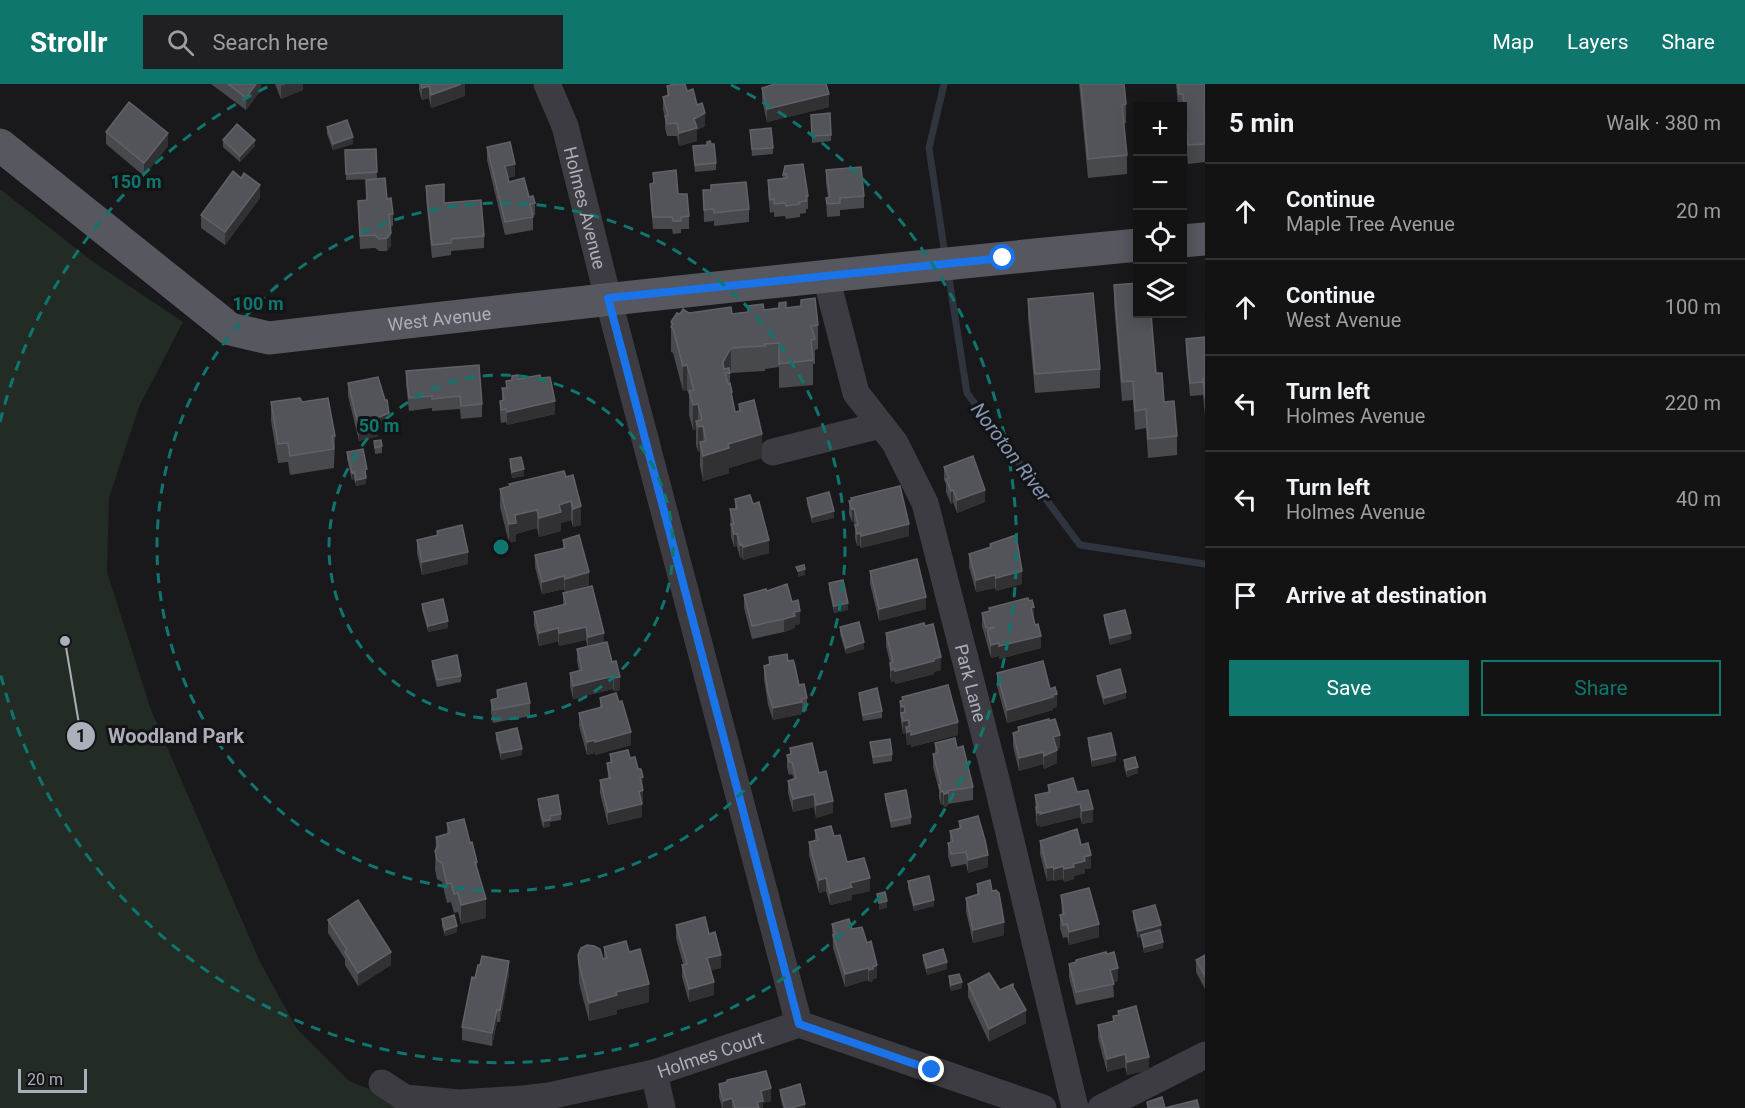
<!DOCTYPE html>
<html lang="en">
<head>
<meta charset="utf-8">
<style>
  :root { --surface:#131314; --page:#202022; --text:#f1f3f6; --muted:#9d9ea0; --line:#323234; --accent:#0f766e }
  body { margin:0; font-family:Roboto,sans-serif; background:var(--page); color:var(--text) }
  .controls { position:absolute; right:18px; top:18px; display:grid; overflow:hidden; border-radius:0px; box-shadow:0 3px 15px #0003 }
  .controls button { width:54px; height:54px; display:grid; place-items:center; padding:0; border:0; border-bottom:2px solid var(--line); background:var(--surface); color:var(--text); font:30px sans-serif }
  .scale { position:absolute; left:18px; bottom:15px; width:69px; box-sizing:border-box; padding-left:6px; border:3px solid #acaeba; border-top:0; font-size:16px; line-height:21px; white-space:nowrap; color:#acaeba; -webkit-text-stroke:4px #141416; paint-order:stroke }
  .stop { position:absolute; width:18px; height:18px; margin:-14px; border:4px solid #1a73e8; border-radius:50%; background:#fff }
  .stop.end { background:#1a73e8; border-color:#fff; box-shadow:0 2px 6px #0008 }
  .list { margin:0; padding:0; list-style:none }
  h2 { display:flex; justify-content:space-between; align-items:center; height:78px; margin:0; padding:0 24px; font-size:26px }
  h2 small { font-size:20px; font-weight:400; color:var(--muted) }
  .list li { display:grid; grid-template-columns:39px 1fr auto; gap:18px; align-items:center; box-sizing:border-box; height:96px; padding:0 24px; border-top:2px solid var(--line) }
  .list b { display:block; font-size:22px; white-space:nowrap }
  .list p { margin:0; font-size:20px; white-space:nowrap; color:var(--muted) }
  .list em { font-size:20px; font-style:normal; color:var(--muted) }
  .actions { display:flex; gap:12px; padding:18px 24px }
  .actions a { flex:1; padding:14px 0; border:2px solid var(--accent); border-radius:0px; text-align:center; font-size:21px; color:var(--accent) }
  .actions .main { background:var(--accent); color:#fff }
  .icon { flex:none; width:33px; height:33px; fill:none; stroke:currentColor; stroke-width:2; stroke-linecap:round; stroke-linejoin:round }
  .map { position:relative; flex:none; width:1205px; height:1024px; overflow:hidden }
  header { display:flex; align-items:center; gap:36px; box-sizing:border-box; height:84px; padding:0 30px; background:var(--accent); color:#fff }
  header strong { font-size:28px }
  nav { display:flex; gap:33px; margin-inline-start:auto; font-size:21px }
  .search { width:420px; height:54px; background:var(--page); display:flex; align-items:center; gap:15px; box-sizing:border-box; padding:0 21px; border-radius:0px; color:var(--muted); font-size:22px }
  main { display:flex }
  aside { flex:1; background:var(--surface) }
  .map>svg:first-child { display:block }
  .green { fill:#232b25 }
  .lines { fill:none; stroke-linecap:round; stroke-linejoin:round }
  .stream { stroke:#2f353f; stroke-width:7 }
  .minor { stroke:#3c3c42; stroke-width:27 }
  .major { stroke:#56575f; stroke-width:33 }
  .wall { fill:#48494d }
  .shaded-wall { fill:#313134 }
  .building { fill:#535459; stroke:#616268; stroke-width:1.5 }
  .route { stroke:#1a73e8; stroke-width:8 }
  .ring { fill:none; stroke:#0f766e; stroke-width:3; stroke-dasharray:10 8 }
  .labels { text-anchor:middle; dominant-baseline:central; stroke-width:6; stroke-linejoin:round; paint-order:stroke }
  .street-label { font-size:18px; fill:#acaeba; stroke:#141416 }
  .water-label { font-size:20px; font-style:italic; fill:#8596b3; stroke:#141416 }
  .centre { fill:#0f766e; stroke:#141416; stroke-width:3 }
  .ring-label { font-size:18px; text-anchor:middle; font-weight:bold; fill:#0f766e; stroke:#141416; stroke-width:6; stroke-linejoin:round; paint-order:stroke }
  .leader { fill:none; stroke:#acaeba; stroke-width:2 }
  .callout-dot { fill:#acaeba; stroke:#141416; stroke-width:2 }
  .mark-label { font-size:18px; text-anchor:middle; font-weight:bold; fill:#111 }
  .callout-label { font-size:20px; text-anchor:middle; font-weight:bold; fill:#acaeba; stroke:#141416; stroke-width:6; stroke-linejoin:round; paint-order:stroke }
</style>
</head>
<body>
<header>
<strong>Strollr</strong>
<div class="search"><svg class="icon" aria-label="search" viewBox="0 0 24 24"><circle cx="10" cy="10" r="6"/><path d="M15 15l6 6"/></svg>Search here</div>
<nav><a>Map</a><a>Layers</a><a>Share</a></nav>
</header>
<main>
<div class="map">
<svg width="1205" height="1024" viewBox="0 0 1205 1024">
  <rect width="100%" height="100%" fill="#19191b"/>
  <path class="green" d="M 0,105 L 92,177 L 183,238 L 139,323 L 109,414 L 107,488 L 151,626 L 260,878 L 297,945 L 349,997 L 418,1024 L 0,1024 Z"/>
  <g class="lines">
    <path class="stream" d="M 944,0 L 929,64 L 945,171
      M 948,188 L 967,309 L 1080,461 L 1205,480"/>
    <g class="minor">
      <path id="s1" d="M 547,0 L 565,42 L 608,214 L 799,940 L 1043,1024"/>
      <path id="s2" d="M 826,193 L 856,309 L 895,359 L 925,419 L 997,699 L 1075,1024"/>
      <path d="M 773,368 L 881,341"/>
      <path d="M 654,989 L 662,1024"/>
      <path id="s3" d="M 382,999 L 405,1014 L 459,1019 L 523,1015 L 549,1012 L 654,989 L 799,940"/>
      <path d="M 1101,1024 L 1205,971"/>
    </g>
    <g class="major">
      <path id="s4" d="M 0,61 L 230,245 L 269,254 C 558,220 848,189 1138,161"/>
      <path d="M 1182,157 L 1205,155"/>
    </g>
  </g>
  <path class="wall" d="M 211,0 L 261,0 L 261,6 L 246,26 Z
    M 275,0 L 303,0 L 303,6 L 281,15 Z
    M 419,0 L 465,0 L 465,12 L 431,24 L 429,14 L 422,16 L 419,6 Z
    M 1079,0 L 1124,0 L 1126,20 L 1126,39 L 1124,39 L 1127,71 L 1127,90 L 1088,94 Z
    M 1176,0 L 1205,0 L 1205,78 L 1188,80 L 1182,22 L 1178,22 Z
    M 667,2 L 687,7 L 697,21 L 705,42 L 697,46 L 697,57 L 679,62 L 677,52 L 667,52 L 665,44 L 665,33 L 663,26 L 663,13 L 667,12 Z
    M 762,4 L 829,23 L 767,38 L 762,16 Z
    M 811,31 L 831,51 L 831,57 L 812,59 Z
    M 327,43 L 353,60 L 333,66 L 327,50 Z
    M 750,46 L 773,64 L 773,70 L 752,72 Z
    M 106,48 L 168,62 L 144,92 L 106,60 Z
    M 223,56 L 255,62 L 240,78 L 223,63 Z
    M 711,60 L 716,79 L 716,86 L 695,88 L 693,68 Z
    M 487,63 L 515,92 L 508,94 L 509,98 L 529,113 L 535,119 L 535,131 L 533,132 L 533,146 L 505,151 L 487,76 Z
    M 376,65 L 377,95 L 346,96 L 345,66 Z
    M 785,82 L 808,112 L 808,125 L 806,125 L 806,129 L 800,130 L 800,133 L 786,135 L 785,132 L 774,133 L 774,128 L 770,129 L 768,109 L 768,96 L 783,95 L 783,91 Z
    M 826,86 L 864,112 L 864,124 L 840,126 L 840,132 L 827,133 L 826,114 L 828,114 L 826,99 Z
    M 653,89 L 678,110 L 689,132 L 689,145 L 681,145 L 681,149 L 673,150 L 672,145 L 653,145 L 650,112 L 650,100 L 653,99 Z
    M 241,94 L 260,114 L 225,161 L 201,144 L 201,131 Z
    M 366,96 L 387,115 L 393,130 L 393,142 L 390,143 L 391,162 L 387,167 L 379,167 L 375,164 L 360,165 L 358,117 L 366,116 Z
    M 426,102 L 444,119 L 484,152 L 484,164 L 451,167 L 451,171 L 432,174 L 426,115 Z
    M 703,106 L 749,125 L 749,138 L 714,142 L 714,137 L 704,138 Z
    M 1114,201 L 1156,289 L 1164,318 L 1177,352 L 1177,371 L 1148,374 L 1146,344 L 1135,346 L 1133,316 L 1122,317 L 1114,220 Z
    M 1028,215 L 1100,285 L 1100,304 L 1035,309 L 1028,234 Z
    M 801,216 L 818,241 L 818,265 L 815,266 L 815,280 L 813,280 L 813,301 L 779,304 L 779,283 L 765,285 L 765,287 L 731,289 L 730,290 L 730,299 L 735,328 L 739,327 L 739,320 L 762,374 L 729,384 L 729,389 L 703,397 L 700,382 L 700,367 L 698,368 L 696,361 L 696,345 L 693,346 L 689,331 L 689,311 L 687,306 L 683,307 L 673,269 L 671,268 L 671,238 L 680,230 L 689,229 L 732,230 L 748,228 L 748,222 L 764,226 L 801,222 Z
    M 1205,253 L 1205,332 L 1203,311 L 1190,312 L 1186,268 L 1186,255 Z
    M 406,287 L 482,320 L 482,333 L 461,335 L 460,325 L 432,327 L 432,324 L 409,327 L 406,300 Z
    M 512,292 L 518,295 L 541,294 L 555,330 L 507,341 L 506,338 L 501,339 L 500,330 L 500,317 L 502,317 L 502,304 L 506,304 L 506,297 L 512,296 Z
    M 348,299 L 385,316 L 389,342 L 378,346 L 378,352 L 359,357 L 348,312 Z
    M 271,318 L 302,318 L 335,352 L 334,384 L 290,391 L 288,378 L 278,379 L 271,337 Z
    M 374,357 L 382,362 L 382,369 L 375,370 Z
    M 347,368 L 367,392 L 366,392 L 366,400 L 356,402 L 354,395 L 352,396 L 347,375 Z
    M 510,375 L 524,392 L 512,394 L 510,382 Z
    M 944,383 L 985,418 L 957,429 L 953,418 L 951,420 L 946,408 L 946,400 L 944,396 Z
    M 564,387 L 581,441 L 573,443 L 571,436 L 561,439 L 561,447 L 539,453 L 537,444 L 516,450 L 516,457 L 509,459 L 500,423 L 500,405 L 509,402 L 509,400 Z
    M 807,414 L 834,434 L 812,439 L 807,420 Z
    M 735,415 L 769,469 L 743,476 L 742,473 L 740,474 L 737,462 L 734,463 L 731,453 L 730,425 L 735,425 Z
    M 849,417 L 909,452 L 861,464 L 860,462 L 857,462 L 855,454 L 855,443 L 854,437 L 852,438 L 849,430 Z
    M 437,447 L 468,480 L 422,491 L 417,469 L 417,456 L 437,451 Z
    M 563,456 L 589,501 L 565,508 L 564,505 L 542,510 L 535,483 L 535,471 L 563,464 Z
    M 990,460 L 1022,500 L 996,507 L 995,504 L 976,508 L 969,483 L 969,470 L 990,464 Z
    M 870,487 L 926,525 L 879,537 L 870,500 Z
    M 829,499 L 848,526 L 834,529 L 829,506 Z
    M 767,507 L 792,518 L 800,540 L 795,541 L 795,544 L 784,548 L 752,555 L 744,524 L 744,511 Z
    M 563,509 L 604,558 L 612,578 L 620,606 L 614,607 L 613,605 L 573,615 L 570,602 L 570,589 L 579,587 L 577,577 L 577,565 L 587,562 L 586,556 L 559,562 L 558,557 L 539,562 L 534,541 L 534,528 L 563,521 Z
    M 422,520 L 448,544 L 428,548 L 422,526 Z
    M 989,524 L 1034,535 L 1041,564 L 999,575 L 999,572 L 991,574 L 982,542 L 982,529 L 989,527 Z
    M 1104,531 L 1131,555 L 1110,561 L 1104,537 Z
    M 840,543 L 864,565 L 846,570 L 840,550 Z
    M 886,549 L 941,586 L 934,588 L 934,590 L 895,600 L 895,597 L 891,598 L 890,592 L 890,579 L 886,562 Z
    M 769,573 L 788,577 L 799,601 L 807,614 L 807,627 L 802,628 L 802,630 L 773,636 L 768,621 L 764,595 L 764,582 L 769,581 Z
    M 432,577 L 461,592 L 461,598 L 437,603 L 432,583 Z
    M 997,589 L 1050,605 L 1057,623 L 1053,624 L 1053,626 L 1007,639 L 997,602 Z
    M 1097,592 L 1126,614 L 1104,621 L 1097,598 Z
    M 497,606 L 530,619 L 530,632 L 493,639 L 491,629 L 491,616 L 497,614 Z
    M 859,609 L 882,627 L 882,634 L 863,637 L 859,615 Z
    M 902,613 L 958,651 L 911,663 L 911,660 L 907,661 L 906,649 L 903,650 L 900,630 L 900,617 L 902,617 Z
    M 600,614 L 619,618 L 631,661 L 595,671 L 595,669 L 587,671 L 579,642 L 579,629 L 600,624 Z
    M 1018,643 L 1060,664 L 1057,665 L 1057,679 L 1044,685 L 1043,680 L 1019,687 L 1013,662 L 1013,649 L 1018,648 Z
    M 496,649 L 522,671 L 501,676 L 496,656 Z
    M 1088,654 L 1116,677 L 1092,683 L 1088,660 Z
    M 870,658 L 892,670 L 892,677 L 873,680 Z
    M 935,659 L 957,664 L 973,703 L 973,716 L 948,720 L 948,722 L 944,723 L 943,720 L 941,721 L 939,714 L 939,706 L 933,683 L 933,670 L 935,670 Z
    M 790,664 L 819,689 L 833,729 L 816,734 L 814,723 L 793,728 L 788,709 L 788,697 L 794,695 L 792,690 L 789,691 L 787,684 L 787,671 L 790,670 Z
    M 610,670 L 630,674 L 643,693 L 643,719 L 642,720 L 642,733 L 608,741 L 600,709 L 600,696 L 608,694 L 607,679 L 610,679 Z
    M 1124,676 L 1138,689 L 1127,693 L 1124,683 Z
    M 1048,701 L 1077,708 L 1093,738 L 1082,740 L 1080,733 L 1040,743 L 1040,741 L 1037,742 L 1036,736 L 1035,711 L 1048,708 Z
    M 885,710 L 911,733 L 911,740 L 891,744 L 885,716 Z
    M 538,715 L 561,730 L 561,736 L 550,738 L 550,742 L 544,744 L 542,741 L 538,721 Z
    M 959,737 L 988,783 L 968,789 L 966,780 L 951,783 L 948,772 L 948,759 L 950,759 L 950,747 L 959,745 Z
    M 447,739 L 470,759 L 477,778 L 477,786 L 486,834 L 461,840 L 458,828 L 454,829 L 451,818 L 447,819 L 442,798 L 437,795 L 435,786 L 436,753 L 447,750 Z
    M 815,746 L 834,752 L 847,778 L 870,807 L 852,811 L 852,816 L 830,821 L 826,807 L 819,809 L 809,771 L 809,758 L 815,757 Z
    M 1040,757 L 1081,761 L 1091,784 L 1085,785 L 1085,789 L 1074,792 L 1074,795 L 1064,798 L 1063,795 L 1054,797 L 1053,796 L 1047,797 L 1040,770 Z
    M 908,797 L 934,822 L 914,827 L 908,804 Z
    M 977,800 L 992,807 L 1004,851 L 973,859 L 966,827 L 966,814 L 977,811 Z
    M 1061,811 L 1099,853 L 1069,861 L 1067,853 L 1063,854 L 1060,844 L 1060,831 L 1062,831 Z
    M 1133,827 L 1161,848 L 1163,864 L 1144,869 L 1141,853 L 1138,854 L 1133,834 Z
    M 442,835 L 457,848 L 445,852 L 442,842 Z
    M 328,836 L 391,881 L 358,902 L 345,881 L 345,875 L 328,849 Z
    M 832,840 L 852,845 L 877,894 L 873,895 L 873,897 L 869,898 L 868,896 L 845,903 L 833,864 Z
    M 676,841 L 709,850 L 721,884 L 711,886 L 714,911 L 689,918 L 682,893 L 682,881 L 683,880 L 676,854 Z
    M 604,863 L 629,868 L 649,918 L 617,926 L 617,930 L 589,937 L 579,899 L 578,871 L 604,874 Z
    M 1107,870 L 1118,897 L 1113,898 L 1114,913 L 1076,921 L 1069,893 L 1069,880 L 1076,878 L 1076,876 Z
    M 923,871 L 947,885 L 927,891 L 923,877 Z
    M 1205,871 L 1205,905 L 1196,888 L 1196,876 Z
    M 509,890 L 500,938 L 497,938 L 492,962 L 462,956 L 462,943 L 475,894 Z
    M 949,892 L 962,904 L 951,907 L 949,899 Z
    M 968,900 L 1000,906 L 1026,939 L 989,958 L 968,913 Z
    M 1118,927 L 1149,986 L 1127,991 L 1125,983 L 1107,988 L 1098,954 L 1098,941 L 1113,937 L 1113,932 L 1118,931 Z
    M 719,1000 L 771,1017 L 763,1019 L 763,1024 L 722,1024 L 719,1013 Z
    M 780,1006 L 805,1024 L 783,1024 L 780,1012 Z"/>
  <path class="shaded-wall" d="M 256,0 L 261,0 L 261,6 L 246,26 L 246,14 Z
    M 287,0 L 303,0 L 303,6 L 281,15 L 281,2 Z
    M 461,0 L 465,0 L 465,12 L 431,24 L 431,11 Z
    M 429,2 L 429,14 L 422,16 L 422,4 Z
    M 829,10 L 829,23 L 767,38 L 767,25 Z
    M 705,29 L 705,42 L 697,46 L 697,57 L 679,62 L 679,49 L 694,35 Z
    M 168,49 L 168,62 L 144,92 L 144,79 Z
    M 353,53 L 353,60 L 333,66 L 333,60 Z
    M 255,56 L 255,62 L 240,78 L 240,72 Z
    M 515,80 L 515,92 L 505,95 L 505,82 Z
    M 260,101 L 260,114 L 225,161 L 225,148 Z
    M 391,149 L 391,162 L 387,167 L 387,154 Z
    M 731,264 L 731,289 L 730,290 L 730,289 L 725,289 L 723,278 Z
    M 687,281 L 687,306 L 683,307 L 683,282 Z
    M 555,317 L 555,330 L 507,341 L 507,328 Z
    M 698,320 L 698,342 L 696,337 L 696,345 L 693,346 L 693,321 Z
    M 389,329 L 389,342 L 378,346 L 378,352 L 359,357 L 359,344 L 377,334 Z
    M 703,342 L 703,367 L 700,358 L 700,367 L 698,368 L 698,343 Z
    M 762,350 L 762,374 L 729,384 L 729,389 L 703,397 L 703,372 L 728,360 Z
    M 524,385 L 524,392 L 512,394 L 512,388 Z
    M 354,388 L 354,395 L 352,396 L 352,389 Z
    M 366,394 L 366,400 L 356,402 L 356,396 Z
    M 953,406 L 953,418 L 951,420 L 951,407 Z
    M 985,406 L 985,418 L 957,429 L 957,416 Z
    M 571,417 L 571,436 L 561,439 L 561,447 L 539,453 L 539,434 L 559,421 Z
    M 581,422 L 581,441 L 573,443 L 573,425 Z
    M 854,424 L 854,437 L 852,438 L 852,425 Z
    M 537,426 L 537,444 L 516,450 L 516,457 L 509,459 L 509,440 L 515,431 Z
    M 834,427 L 834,434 L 812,439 L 812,433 Z
    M 909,440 L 909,452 L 861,464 L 861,452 Z
    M 860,449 L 860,462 L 857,462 L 857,450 Z
    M 734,450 L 737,450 L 737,462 L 734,463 Z
    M 769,456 L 769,469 L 743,476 L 743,463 Z
    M 742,460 L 742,473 L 740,474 L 740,461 Z
    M 468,468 L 468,480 L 422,491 L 422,478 Z
    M 805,485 L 805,491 L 798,493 L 798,487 Z
    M 1022,487 L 1022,500 L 996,507 L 996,494 Z
    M 589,488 L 589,501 L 565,508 L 565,495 Z
    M 995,491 L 995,504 L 976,508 L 976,496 Z
    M 564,492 L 564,505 L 542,510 L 542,498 Z
    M 926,513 L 926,525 L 879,537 L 879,525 Z
    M 848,519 L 848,526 L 834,529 L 834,522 Z
    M 1034,523 L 1034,536 L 1031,524 Z
    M 800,527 L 800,540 L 795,541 L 795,544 L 784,548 L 784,535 L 794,528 Z
    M 448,537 L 448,544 L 428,548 L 428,542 Z
    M 586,543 L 586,556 L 559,562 L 559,549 Z
    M 994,543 L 994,555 L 987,546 L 986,557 L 986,544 Z
    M 558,544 L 558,557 L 539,562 L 539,549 Z
    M 604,549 L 604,562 L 588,566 L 588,553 Z
    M 1131,549 L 1131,555 L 1110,561 L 1110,554 Z
    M 1041,552 L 1041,564 L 999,575 L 999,562 Z
    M 864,558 L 864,565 L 846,570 L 846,564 Z
    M 999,559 L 999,572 L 991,574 L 991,561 Z
    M 941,573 L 941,586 L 934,588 L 934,590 L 895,600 L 895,587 Z
    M 895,585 L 895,597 L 891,598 L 891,586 Z
    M 613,592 L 613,605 L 573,615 L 573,602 Z
    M 620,593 L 620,606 L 614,607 L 614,594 Z
    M 1126,608 L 1126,614 L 1104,621 L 1104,614 Z
    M 1057,610 L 1057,623 L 1053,624 L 1053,626 L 1007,639 L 1007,626 Z
    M 802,618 L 802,630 L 773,636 L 773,624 Z
    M 904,622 L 904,635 L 901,629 L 901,636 L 901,623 Z
    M 908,636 L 908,648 L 911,647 L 911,660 L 907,661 L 907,648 L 906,643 L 906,649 L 903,650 L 903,637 Z
    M 958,638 L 958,651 L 911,663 L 911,651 Z
    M 631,648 L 631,661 L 595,671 L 595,658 Z
    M 1060,651 L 1060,664 L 1053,666 L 1053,653 Z
    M 595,656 L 595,669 L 587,671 L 587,658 Z
    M 522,665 L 522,671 L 501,676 L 501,669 Z
    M 1057,666 L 1057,679 L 1044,685 L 1044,672 Z
    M 1043,668 L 1043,680 L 1019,687 L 1019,674 Z
    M 1116,671 L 1116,677 L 1092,683 L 1092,676 Z
    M 1138,683 L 1138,689 L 1127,693 L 1127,686 Z
    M 643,693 L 643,706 L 640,694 Z
    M 643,706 L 643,719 L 639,720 L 639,708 Z
    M 943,707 L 943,720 L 941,721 L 941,708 Z
    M 948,709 L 948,722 L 944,723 L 944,710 Z
    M 814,710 L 814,723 L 793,728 L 793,715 Z
    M 833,717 L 833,729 L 816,734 L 816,721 Z
    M 642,720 L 642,733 L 608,741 L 608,728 Z
    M 1080,720 L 1080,733 L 1040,743 L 1040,730 Z
    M 1093,725 L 1093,738 L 1082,740 L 1082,727 Z
    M 1040,728 L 1040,741 L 1037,742 L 1037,729 Z
    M 550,736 L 550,742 L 544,744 L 544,737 Z
    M 988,771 L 988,783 L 968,789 L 968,776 Z
    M 1091,771 L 1091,784 L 1085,785 L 1085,789 L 1074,792 L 1074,795 L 1064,798 L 1064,785 L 1084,773 Z
    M 1063,782 L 1063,795 L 1054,797 L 1054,785 Z
    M 1053,783 L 1053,796 L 1047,797 L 1047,784 Z
    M 826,794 L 826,807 L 819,809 L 819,796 Z
    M 870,794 L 870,807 L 852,811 L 852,816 L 830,821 L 830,809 L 850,799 Z
    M 486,815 L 486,834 L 461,840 L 461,821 Z
    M 934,816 L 934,822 L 914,827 L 914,821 Z
    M 887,817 L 887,824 L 879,826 L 879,819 Z
    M 1004,838 L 1004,851 L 973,859 L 973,846 Z
    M 1099,840 L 1099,853 L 1069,861 L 1069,848 Z
    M 1161,841 L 1161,848 L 1138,854 L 1138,847 Z
    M 457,842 L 457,848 L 445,852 L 445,846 Z
    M 1163,858 L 1163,864 L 1144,869 L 1144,863 Z
    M 391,868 L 391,881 L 358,902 L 358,889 Z
    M 721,871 L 721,884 L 707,887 L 707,874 Z
    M 509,877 L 509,890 L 500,938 L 500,926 Z
    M 947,878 L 947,885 L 927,891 L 927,884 Z
    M 877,881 L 877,894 L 873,895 L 873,897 L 869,898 L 869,886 L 873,883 Z
    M 868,884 L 868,896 L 845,903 L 845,890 Z
    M 1118,884 L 1118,897 L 1110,899 L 1110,886 Z
    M 714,898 L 714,911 L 689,918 L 689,905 Z
    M 962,898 L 962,904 L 951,907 L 951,901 Z
    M 649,900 L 649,918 L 617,926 L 617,930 L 589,937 L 589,919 L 616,908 Z
    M 497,925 L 497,938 L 492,962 L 492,949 Z
    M 1026,926 L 1026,939 L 989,958 L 989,945 Z
    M 1125,970 L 1125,983 L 1107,988 L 1107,975 Z
    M 1149,973 L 1149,986 L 1127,991 L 1127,978 Z
    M 771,1004 L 771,1017 L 763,1019 L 763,1024 L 757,1024 L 757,1018 L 761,1007 Z
    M 732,1014 L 732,1024 L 723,1024 L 723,1017 Z
    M 805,1020 L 805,1024 L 791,1024 Z"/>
  <path class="building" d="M 228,0 L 256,0 L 246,14 Z
    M 421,0 L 461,0 L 431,11 L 429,2 L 422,4 Z
    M 675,0 L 685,0 L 687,7 L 693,5 L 697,21 L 702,19 L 705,29 L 694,35 L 697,44 L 679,49 L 677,39 L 667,40 L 665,32 L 668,31 L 663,13 L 669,11 L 667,2 Z
    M 775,0 L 826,0 L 829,10 L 767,25 L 762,4 Z
    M 1081,0 L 1124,0 L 1126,20 L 1122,21 L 1127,71 L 1088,75 Z
    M 1178,0 L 1205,0 L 1205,60 L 1188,61 L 1183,10 L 1179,10 Z
    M 129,18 L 168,49 L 144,79 L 106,48 Z
    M 830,29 L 831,51 L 812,52 L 811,31 Z
    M 347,36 L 353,53 L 333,60 L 327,43 Z
    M 237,40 L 255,56 L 240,72 L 223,56 Z
    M 771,44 L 773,64 L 752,65 L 750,46 Z
    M 710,57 L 711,60 L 714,60 L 716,79 L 695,81 L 693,62 L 707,61 L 707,58 Z
    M 510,58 L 515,80 L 505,82 L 509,98 L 524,94 L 529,113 L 533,112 L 535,119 L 530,120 L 533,133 L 505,138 L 487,63 Z
    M 376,65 L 377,88 L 346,90 L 345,66 Z
    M 803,80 L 808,112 L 806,112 L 806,117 L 799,118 L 800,120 L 786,122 L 785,119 L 774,120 L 774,115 L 770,116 L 768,96 L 787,94 L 786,90 L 783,91 L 785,82 Z
    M 861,83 L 864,112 L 840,114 L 840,119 L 827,120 L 826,114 L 830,113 L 826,86 Z
    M 676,86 L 678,110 L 687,110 L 689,132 L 681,133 L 681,137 L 673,137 L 672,133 L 653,133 L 650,100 L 654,99 L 653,89 Z
    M 233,87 L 241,94 L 244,89 L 260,101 L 225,148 L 201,131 Z
    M 385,94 L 387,115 L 391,114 L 393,130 L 389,130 L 391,149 L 387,154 L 379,155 L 375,151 L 360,152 L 358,117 L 367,116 L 366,96 Z
    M 746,98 L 749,125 L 714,129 L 714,125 L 704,126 L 703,106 L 711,106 L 711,101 Z
    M 444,100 L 444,119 L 481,116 L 484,152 L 451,155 L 451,159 L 432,161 L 426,102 Z
    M 1137,199 L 1137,230 L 1151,230 L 1156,289 L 1162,289 L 1164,318 L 1174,317 L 1177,352 L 1148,355 L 1146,325 L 1135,327 L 1133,297 L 1122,298 L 1114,201 Z
    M 1093,209 L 1100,285 L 1035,290 L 1028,215 Z
    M 815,214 L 818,241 L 811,242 L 815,255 L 811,256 L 813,276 L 779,280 L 779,259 L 764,260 L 765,262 L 731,264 L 723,278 L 724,285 L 729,284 L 730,289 L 725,289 L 728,300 L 730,299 L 732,308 L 731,308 L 735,328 L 740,327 L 739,320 L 754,316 L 762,350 L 728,360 L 729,364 L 703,372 L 700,358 L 706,357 L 703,342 L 698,343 L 696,337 L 702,336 L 698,320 L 693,321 L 689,307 L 694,306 L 687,281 L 683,282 L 673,245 L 671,243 L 673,240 L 671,238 L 677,229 L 680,230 L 683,225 L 689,229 L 731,223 L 732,230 L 748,228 L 748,222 L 763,220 L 764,226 L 779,224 L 779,219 L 786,218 L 786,224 L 801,222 L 801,216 Z
    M 1205,253 L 1205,294 L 1203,294 L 1203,298 L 1190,299 L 1186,255 Z
    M 479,281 L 482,320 L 461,322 L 460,312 L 432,315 L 432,312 L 409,314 L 406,287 Z
    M 518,291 L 518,295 L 540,291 L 541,294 L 550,293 L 555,317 L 507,328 L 506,325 L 501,326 L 500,317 L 504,316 L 502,304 L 507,304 L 506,297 L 512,296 L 512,292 Z
    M 378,293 L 385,316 L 387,316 L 389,329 L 377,334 L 378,339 L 359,344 L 348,299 Z
    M 1203,294 L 1205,294 L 1205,314 Z
    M 300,314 L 302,318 L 328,314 L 335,352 L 332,352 L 334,365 L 290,372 L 288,359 L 278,360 L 271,318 Z
    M 381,356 L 382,362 L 375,364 L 374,357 Z
    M 363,365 L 367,385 L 365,386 L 366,394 L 356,396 L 354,388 L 352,389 L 347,368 Z
    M 973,372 L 985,406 L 957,416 L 953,406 L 951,407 L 946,395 L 949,394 L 944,383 Z
    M 521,373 L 524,385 L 512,388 L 510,375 Z
    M 564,387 L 566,393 L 573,391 L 581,422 L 573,425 L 571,417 L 559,421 L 561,428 L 539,434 L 537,426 L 515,431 L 516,439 L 509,440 L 500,405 L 510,402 L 509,400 Z
    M 900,402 L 909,440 L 861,452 L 860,449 L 857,450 L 855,441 L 858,441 L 854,424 L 852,425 L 849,417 L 852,416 L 851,414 Z
    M 829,408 L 834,427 L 812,433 L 807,414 Z
    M 750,411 L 753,420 L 759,418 L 769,456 L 743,463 L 742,460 L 740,461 L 737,450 L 734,450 L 731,440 L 734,440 L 730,425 L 737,425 L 735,415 Z
    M 462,441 L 468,468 L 422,478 L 417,456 L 438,451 L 437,447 Z
    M 579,451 L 589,488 L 565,495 L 564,492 L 542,498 L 535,471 L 565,464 L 563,456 Z
    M 1016,451 L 1022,487 L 996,494 L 995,491 L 976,496 L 969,470 L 991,463 L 990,460 Z
    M 917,475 L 926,513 L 879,525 L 870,487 Z
    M 804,481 L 805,485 L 798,487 L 796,483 Z
    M 843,496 L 848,519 L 834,522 L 829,499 Z
    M 787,500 L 792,518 L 798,516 L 800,527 L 794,528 L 795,532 L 784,535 L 752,542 L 744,511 L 766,505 L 767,507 Z
    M 592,502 L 604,549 L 588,553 L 586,543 L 559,549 L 558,544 L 539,549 L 534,528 L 566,520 L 563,509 Z
    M 1028,514 L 1029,517 L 1032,516 L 1034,523 L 1031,524 L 1035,541 L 1038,540 L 1041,552 L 999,562 L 999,559 L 991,561 L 987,546 L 994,544 L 994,543 L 986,544 L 982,529 L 990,527 L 989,524 Z
    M 443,515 L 448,537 L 428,542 L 422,520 Z
    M 1125,526 L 1131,549 L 1110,554 L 1104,531 Z
    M 859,538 L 864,558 L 846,564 L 840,543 Z
    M 924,539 L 925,542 L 933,540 L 941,573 L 934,575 L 934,577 L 895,587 L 895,585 L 891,586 L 890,579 L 893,578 L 886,549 Z
    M 607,558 L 612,578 L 616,577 L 620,593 L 614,594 L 613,592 L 573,602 L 570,589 L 582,586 L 577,565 Z
    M 787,570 L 788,577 L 793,576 L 794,578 L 799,601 L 804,600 L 807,614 L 801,615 L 802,618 L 773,624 L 768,608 L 764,582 L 770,580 L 769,573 Z
    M 457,571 L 461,592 L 437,596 L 432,577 Z
    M 1043,577 L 1050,605 L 1055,603 L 1057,610 L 1053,611 L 1053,613 L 1007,626 L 997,589 Z
    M 1120,585 L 1126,608 L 1104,614 L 1097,592 Z
    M 526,599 L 530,619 L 493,626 L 491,616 L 498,614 L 497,606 Z
    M 948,601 L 958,638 L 911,651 L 911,647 L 907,648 L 906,643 L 910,642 L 908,636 L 903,637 L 901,629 L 905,628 L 904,622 L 901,623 L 900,617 L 903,616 L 902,613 Z
    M 877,604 L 882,627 L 863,631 L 859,609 Z
    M 616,609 L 619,618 L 622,617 L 631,648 L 595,658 L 595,656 L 587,658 L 579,629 L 602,623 L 600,614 Z
    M 1049,635 L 1049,637 L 1055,635 L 1060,651 L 1053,653 L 1057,666 L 1044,672 L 1043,668 L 1019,674 L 1013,649 L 1019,647 L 1018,643 Z
    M 517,644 L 522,665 L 501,669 L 496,649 Z
    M 1111,649 L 1116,671 L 1092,676 L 1088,654 Z
    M 955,654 L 957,664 L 963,662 L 973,703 L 947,707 L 948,709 L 944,710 L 943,707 L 941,708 L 939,701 L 941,700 L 933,670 L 938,669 L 935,659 Z
    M 890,655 L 892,670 L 873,673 L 870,658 Z
    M 812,659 L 819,689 L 826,687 L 833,717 L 816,721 L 814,710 L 793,715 L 788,697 L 796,694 L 792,678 L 789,678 L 787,671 L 791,670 L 790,664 Z
    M 628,666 L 630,674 L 635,673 L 638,685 L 641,685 L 643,693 L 640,694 L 643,706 L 639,708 L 642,720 L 608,728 L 600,696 L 610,694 L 607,679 L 612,678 L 610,670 Z
    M 1135,673 L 1138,683 L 1127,686 L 1124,676 Z
    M 1073,694 L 1077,708 L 1088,706 L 1093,725 L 1082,727 L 1080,720 L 1040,730 L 1040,728 L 1037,729 L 1036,723 L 1038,723 L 1035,711 L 1050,708 L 1048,701 Z
    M 906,706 L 911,733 L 891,737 L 885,710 Z
    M 558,711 L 561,730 L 550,732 L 550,736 L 544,737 L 542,734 L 538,715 Z
    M 978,732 L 985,756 L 988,771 L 968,776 L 966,768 L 951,770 L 948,759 L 953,758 L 950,747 L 961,744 L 959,737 Z
    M 464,735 L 470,759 L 472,758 L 477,778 L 475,778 L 486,815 L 461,821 L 458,809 L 454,810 L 451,799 L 447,800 L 442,779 L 437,776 L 435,767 L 438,762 L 436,753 L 450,749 L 447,739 Z
    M 831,742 L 834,752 L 840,751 L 847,778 L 864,774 L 870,794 L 850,799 L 852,803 L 830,809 L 826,794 L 819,796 L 809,758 L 818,756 L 815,746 Z
    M 1077,745 L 1081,761 L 1088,759 L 1091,771 L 1084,773 L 1085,777 L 1073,780 L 1074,783 L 1064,785 L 1063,782 L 1054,785 L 1053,783 L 1047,784 L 1040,757 Z
    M 929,792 L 934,816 L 914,821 L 908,797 Z
    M 990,796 L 992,807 L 996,806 L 999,809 L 1004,838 L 973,846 L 966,814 L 979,810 L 977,800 Z
    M 1089,804 L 1099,840 L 1069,848 L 1067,840 L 1063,841 L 1060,831 L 1064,830 L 1061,811 Z
    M 885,808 L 887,817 L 879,819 L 877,810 Z
    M 358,816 L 391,868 L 358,889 L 345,868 L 347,866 L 328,836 Z
    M 1155,821 L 1161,841 L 1138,847 L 1133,827 Z
    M 454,831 L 457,842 L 445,846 L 442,835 Z
    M 705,833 L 709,850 L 715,848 L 721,871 L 707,874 L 714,898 L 689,905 L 682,881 L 687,880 L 676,841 Z
    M 849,835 L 852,845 L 862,843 L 867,859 L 871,857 L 877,881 L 873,883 L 873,885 L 869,886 L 868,884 L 845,890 L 833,851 L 835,850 L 832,840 Z
    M 1160,846 L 1163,858 L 1144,863 L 1141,851 Z
    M 626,857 L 629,868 L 640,865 L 649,900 L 616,908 L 617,911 L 589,919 L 579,880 L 578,871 L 581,864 L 587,861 L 594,862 L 600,865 L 603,875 L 607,874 L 604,863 Z
    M 943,865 L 947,878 L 927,884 L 923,871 Z
    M 1106,868 L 1107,870 L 1114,868 L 1118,884 L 1110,886 L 1114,900 L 1076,908 L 1069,880 L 1076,878 L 1076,876 Z
    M 1205,871 L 1205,892 L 1196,876 Z
    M 482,872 L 509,877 L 500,926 L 497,925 L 492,949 L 462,943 L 472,893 L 475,894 L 478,881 L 480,881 Z
    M 989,889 L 1000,906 L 1013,900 L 1013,903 L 1026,926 L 989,945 L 968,900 Z
    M 959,890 L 962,898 L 951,901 L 949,892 Z
    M 1136,922 L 1149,973 L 1127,978 L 1125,970 L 1107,975 L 1098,941 L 1114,937 L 1113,932 L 1119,931 L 1118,927 Z
    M 766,987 L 771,1004 L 761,1007 L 763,1017 L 757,1018 L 759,1024 L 735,1024 L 732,1014 L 723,1017 L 719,1000 L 727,998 L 727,996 Z
    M 800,1000 L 805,1020 L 791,1024 L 785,1024 L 780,1006 Z
    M 1162,1013 L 1165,1024 L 1197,1016 L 1199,1024 L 1148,1024 L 1147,1018 Z"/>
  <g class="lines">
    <path class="route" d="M 932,986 L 799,940 L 608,214 L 1003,174"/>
  </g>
  <g class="ring">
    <circle cx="501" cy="463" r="172"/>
    <circle cx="501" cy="463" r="344"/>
    <path d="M0 338A516 516 0 0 1 271 1M731 1A516 516 0 1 1 0 588"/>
  </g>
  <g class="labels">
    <g class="street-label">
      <text stroke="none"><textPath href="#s1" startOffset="130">Holmes Avenue</textPath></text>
      <text stroke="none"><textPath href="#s4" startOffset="506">West Avenue</textPath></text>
      <text stroke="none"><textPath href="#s2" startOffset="436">Park Lane</textPath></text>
      <text stroke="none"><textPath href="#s3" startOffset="339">Holmes Court</textPath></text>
    </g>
    <g class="water-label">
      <text transform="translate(1011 368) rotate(53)">Noroton River</text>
    </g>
  </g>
  <circle cx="501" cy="463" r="9" class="centre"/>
  <g class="ring-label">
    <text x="136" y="104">150 m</text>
    <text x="258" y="226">100 m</text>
    <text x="379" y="348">50 m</text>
  </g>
  <path class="leader" d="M65 557L81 652"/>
  <g class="callout-dot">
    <circle cx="65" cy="557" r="6"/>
    <circle cx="81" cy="652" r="15"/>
  </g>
  <g class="mark-label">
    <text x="81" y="658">1</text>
  </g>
  <g class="callout-label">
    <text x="176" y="659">Woodland Park</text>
  </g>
</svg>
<div class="controls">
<button>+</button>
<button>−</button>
<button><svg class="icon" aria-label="locate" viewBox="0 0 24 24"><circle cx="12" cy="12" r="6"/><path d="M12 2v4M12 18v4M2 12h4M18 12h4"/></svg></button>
<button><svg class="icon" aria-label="layers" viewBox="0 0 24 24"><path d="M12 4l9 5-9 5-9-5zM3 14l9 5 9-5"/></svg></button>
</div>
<div class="scale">20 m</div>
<div class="stop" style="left:1003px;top:174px"></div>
<div class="stop end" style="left:932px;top:986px"></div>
</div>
<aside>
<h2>5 min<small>Walk · 380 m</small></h2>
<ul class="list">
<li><svg class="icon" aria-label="ahead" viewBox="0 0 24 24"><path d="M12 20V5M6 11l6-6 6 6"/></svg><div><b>Continue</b><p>Maple Tree Avenue</p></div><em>20 m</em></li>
<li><svg class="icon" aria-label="ahead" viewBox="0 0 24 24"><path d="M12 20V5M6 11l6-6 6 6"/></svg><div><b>Continue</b><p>West Avenue</p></div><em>100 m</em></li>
<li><svg class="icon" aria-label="left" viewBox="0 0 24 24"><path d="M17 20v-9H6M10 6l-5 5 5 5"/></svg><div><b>Turn left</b><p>Holmes Avenue</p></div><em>220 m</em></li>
<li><svg class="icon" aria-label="left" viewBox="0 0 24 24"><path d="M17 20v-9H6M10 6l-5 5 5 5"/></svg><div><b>Turn left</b><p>Holmes Avenue</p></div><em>40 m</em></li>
<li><svg class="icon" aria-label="arrive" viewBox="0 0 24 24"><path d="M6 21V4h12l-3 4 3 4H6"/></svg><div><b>Arrive at destination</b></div></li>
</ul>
<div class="actions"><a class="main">Save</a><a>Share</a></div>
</aside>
</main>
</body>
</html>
